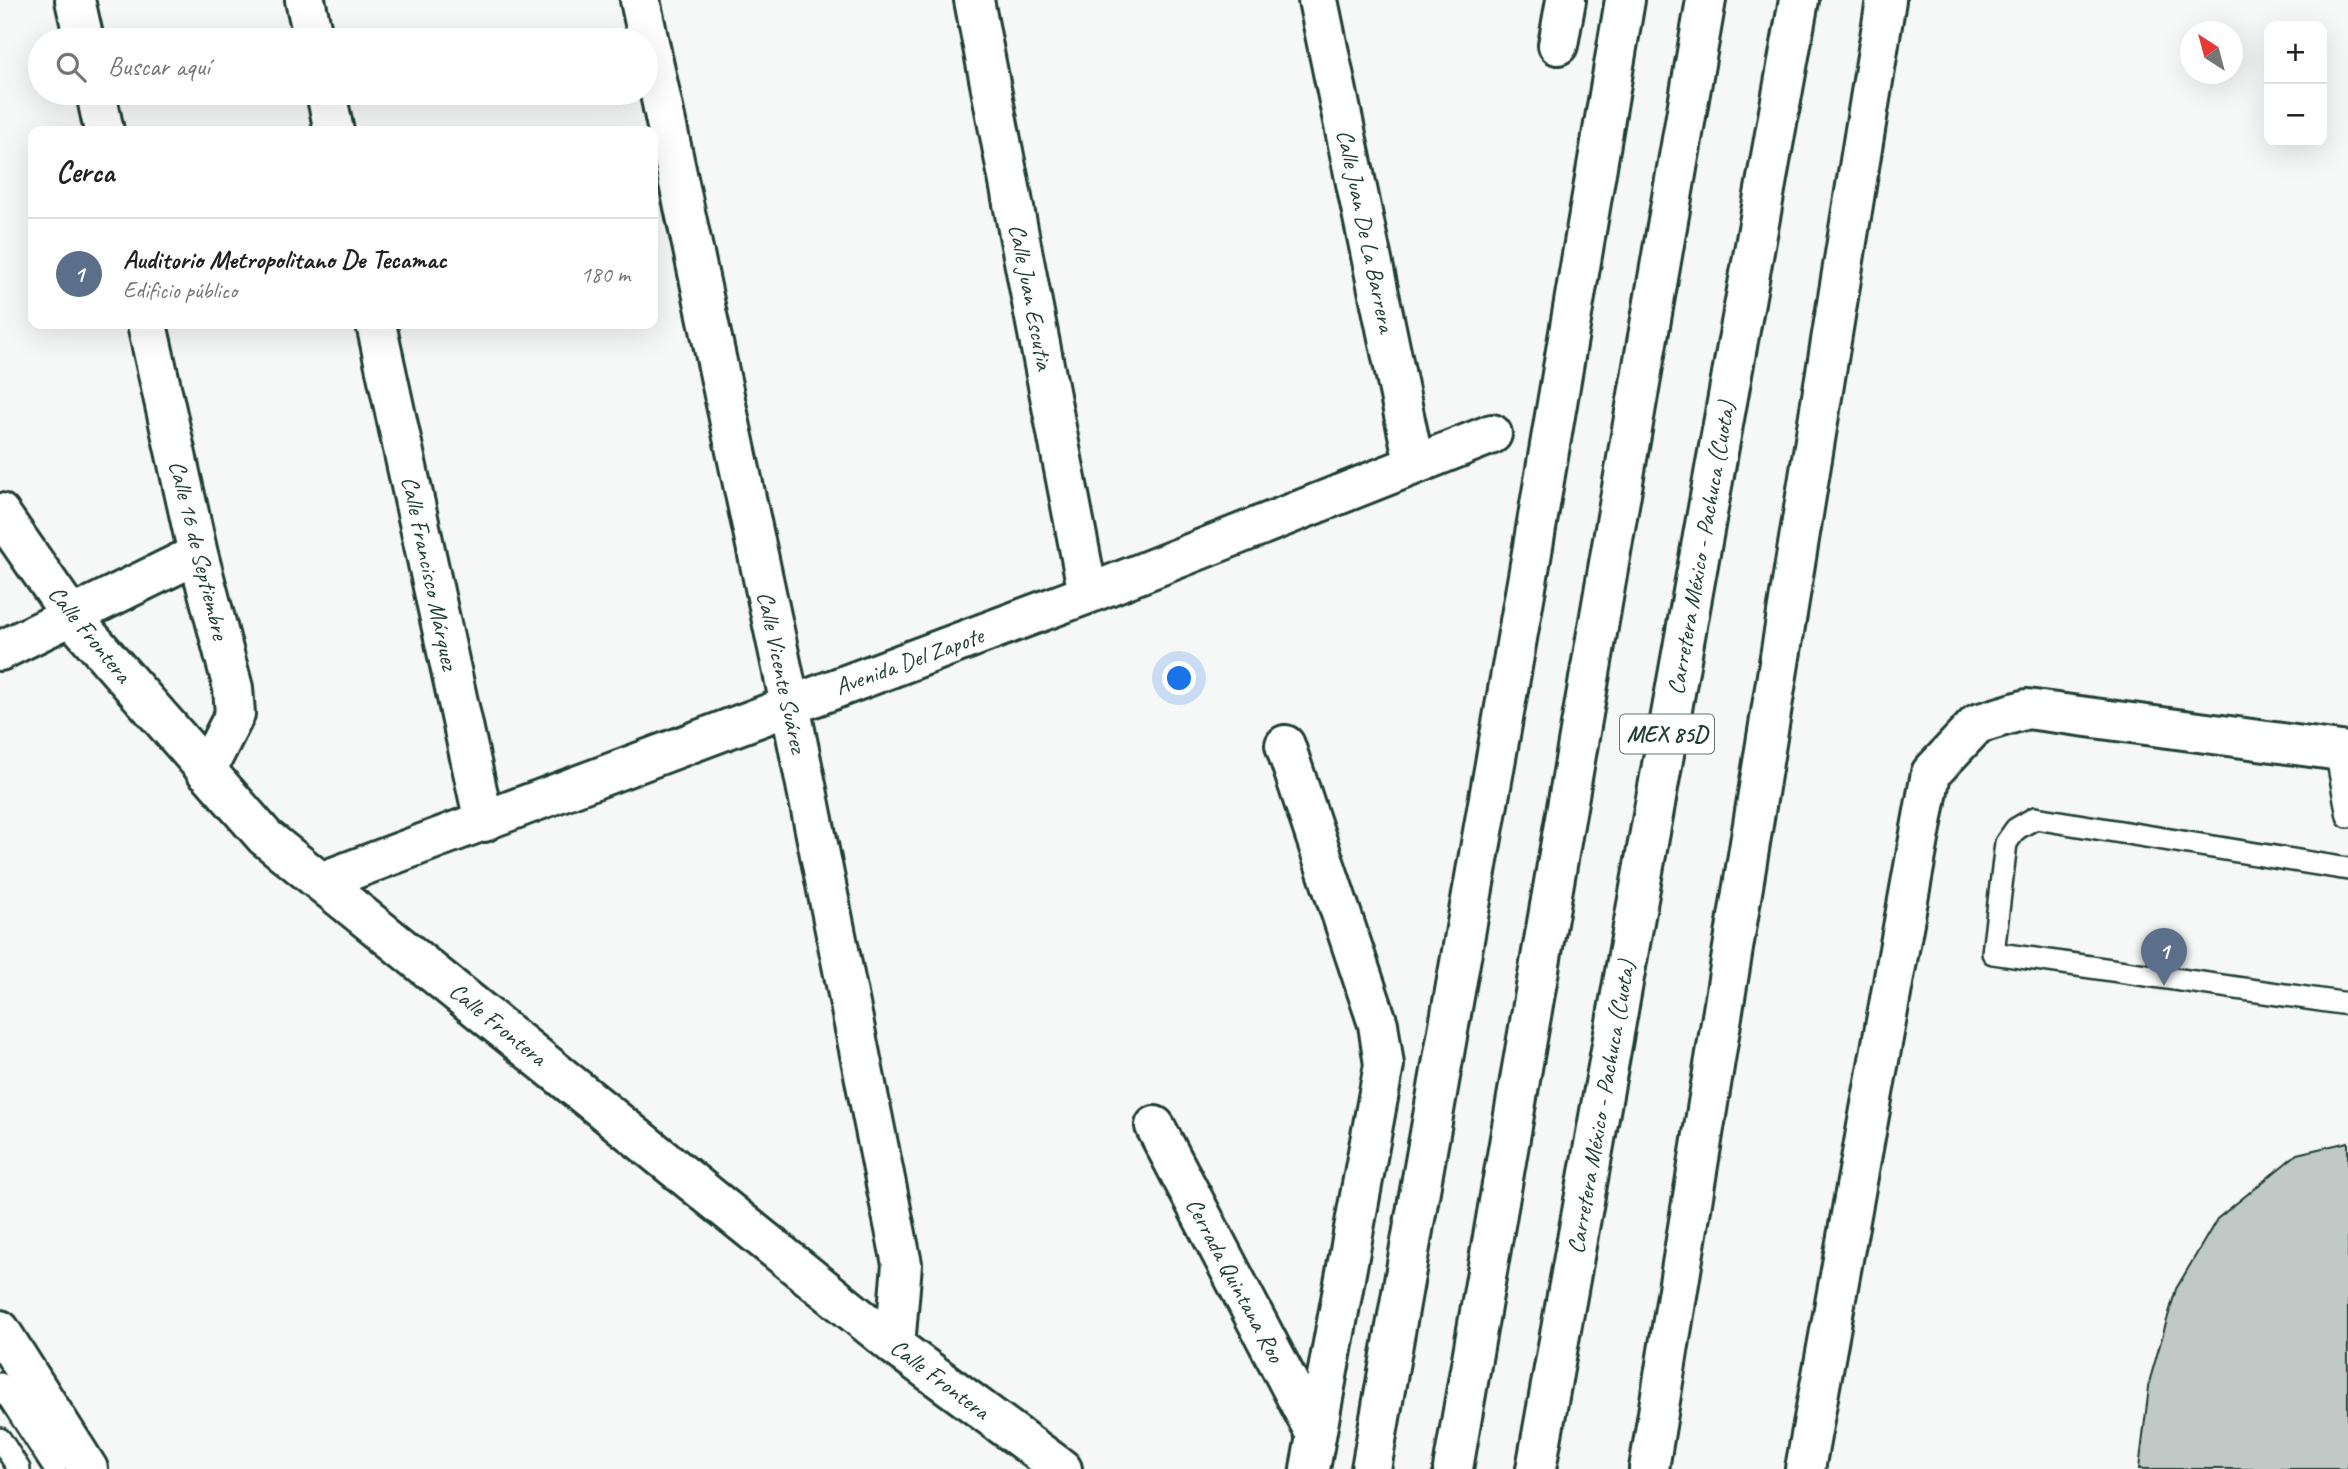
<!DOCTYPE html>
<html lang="es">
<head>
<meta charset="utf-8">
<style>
  :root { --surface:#fff; --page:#f6f6f6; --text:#222; --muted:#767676; --line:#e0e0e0; --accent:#b45309 }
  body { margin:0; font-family:Caveat,sans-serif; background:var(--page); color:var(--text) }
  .controls { position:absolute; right:21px; top:21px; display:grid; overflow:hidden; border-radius:14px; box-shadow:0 7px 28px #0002 }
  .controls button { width:63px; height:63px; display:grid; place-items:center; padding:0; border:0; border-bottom:2px solid var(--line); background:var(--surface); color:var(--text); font:35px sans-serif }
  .compass { position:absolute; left:2180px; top:21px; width:63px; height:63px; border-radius:50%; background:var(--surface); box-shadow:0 7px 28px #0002; rotate:324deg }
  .you { position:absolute; left:1180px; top:679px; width:24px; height:24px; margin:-18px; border:5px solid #fff; border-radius:50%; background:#1a73e8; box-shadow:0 0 0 10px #1a73e833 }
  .badge { display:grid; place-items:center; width:46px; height:46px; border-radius:50%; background:var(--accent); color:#fff; font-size:23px; font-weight:700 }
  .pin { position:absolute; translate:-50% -58px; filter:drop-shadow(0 2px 4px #0008) }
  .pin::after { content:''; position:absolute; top:37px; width:24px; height:21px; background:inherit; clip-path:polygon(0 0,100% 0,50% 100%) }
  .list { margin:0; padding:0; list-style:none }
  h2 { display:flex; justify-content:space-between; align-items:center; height:91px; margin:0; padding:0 28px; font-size:30px }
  h2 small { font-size:23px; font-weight:400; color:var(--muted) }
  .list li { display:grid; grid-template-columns:46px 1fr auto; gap:21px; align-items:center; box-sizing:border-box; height:112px; padding:0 28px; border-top:2px solid var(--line) }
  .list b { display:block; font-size:26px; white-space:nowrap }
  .list p { margin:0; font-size:23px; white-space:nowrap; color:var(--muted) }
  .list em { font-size:23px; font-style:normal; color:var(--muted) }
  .icon { flex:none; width:38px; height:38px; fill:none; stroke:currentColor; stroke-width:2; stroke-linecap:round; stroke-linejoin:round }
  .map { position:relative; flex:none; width:2348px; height:1469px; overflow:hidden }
  .search { position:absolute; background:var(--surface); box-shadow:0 7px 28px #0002; left:28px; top:28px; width:630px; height:77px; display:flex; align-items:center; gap:18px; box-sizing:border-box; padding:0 24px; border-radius:38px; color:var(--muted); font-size:26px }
  .panel { position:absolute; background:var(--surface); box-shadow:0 7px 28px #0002; left:28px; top:126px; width:630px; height:203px; border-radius:14px }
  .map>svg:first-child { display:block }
  .building { fill:#c0c9c6; stroke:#1f3d34; stroke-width:2 }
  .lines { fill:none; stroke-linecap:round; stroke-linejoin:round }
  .lane-casing { stroke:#1f3d34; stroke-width:26 }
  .street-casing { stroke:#1f3d34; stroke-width:44 }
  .secondary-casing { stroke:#1f3d34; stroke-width:44 }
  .primary-casing { stroke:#1f3d34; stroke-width:44 }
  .highway-casing { stroke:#1f3d34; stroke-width:44 }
  .lane { stroke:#fff; stroke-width:21 }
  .street { stroke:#fff; stroke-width:38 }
  .secondary { stroke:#fff; stroke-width:38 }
  .primary { stroke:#fff; stroke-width:38 }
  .highway { stroke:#fff; stroke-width:38 }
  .labels { text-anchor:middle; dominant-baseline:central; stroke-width:7; stroke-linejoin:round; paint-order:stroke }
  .shield { fill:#fff; stroke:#627771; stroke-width:2 }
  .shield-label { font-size:23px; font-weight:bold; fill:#1f3d34 }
  .street-label { font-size:24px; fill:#1f3d34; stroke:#fff }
</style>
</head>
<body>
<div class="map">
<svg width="2348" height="1469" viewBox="0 0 2348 1469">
  <rect width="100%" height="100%" fill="#f6f7f7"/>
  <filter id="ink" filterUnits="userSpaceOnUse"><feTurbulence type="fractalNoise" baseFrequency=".0143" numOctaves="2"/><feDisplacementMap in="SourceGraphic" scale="14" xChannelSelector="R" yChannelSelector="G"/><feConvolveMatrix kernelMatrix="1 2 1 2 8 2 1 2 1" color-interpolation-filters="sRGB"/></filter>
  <g filter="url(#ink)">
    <path class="building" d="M 2348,1142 L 2348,1469 L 2139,1469 L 2150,1379 L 2176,1289 L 2217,1219 L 2297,1154 Z"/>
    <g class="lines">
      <g class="lane-casing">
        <path id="lane" d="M 2336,750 L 2348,816
          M 2348,869 L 2035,818 L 2016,829 L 2006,843 L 1993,953 L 2348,1004
          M 0,1384 L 55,1469
          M 0,1439 L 19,1469"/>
      </g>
      <g class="street-casing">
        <path id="street" d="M 75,0 L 84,40
          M 305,0 L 314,40
          M 640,0 L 790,705 L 902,1264 L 895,1346
          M 974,0 L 1088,594
          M 1318,0 L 1414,463
          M 1558,45 L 1566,0
          M 96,93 L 104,131
          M 326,93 L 334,131
          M 147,324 L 198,554 L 233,688 L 235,714 L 206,771
          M 376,324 L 484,822
          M 0,651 L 198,554
          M 1285,745 L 1378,1024 L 1384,1065 L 1310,1469
          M 323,881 L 1088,594 L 1492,434
          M 1155,1126 L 1316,1435
          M 1805,1469 L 1931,773 L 1977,724 L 2027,709 L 2348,752"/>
      </g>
      <g class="secondary-casing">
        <path id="secondary" d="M 0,513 L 72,617 L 265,837 L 895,1346 L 1062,1469"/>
      </g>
      <g class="primary-casing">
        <path id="primary" d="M 0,1330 L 88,1469"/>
      </g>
      <g class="highway-casing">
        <path id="highway" d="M 1371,1469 L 1528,576 L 1625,0
          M 1453,1469 L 1706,0
          M 1536,1469 L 1799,0
          M 1649,1469 L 1886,0"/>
      </g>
      <use href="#lane" class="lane"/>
      <use href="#street" class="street"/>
      <use href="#secondary" class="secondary"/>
      <use href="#primary" class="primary"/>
      <use href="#highway" class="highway"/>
    </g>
  </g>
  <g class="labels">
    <rect class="shield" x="1620" y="714.5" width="94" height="39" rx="5"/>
    <g class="shield-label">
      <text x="1667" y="734">MEX 85D</text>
    </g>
    <g class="street-label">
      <text transform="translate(1366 231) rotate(78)">Calle Juan De La Barrera</text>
      <text transform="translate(1031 297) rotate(79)">Calle Juan Escutia</text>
      <text transform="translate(1701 548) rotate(-80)">Carretera México - Pachuca (Cuota)</text>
      <text transform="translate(199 550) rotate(76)">Calle 16 de Septiembre</text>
      <text transform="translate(430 573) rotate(78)">Calle Francisco Márquez</text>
      <text transform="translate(90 634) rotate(51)">Calle Frontera</text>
      <text transform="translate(909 661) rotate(-20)">Avenida Del Zapote</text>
      <text transform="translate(782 672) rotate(78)">Calle Vicente Suárez</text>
      <text transform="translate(498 1024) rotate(39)">Calle Frontera</text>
      <text transform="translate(1601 1107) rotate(-80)">Carretera México - Pachuca (Cuota)</text>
      <text transform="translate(1235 1280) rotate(62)">Cerrada Quintana Roo</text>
      <text transform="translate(940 1379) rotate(37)">Calle Frontera</text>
    </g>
  </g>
</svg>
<div class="controls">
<button>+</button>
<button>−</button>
</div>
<svg class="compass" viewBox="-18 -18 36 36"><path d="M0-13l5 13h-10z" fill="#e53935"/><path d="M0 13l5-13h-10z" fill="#767676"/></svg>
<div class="you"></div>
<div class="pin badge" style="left:2164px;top:986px;background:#5c6f8a">1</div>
<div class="search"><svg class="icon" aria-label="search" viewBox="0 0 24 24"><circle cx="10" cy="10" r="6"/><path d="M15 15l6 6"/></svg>Buscar aquí</div>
<section class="panel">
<h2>Cerca<small></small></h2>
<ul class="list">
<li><span class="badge" style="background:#5c6f8a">1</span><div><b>Auditorio Metropolitano De Tecamac</b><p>Edificio público</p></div><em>180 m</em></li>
</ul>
</section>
</div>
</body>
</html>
